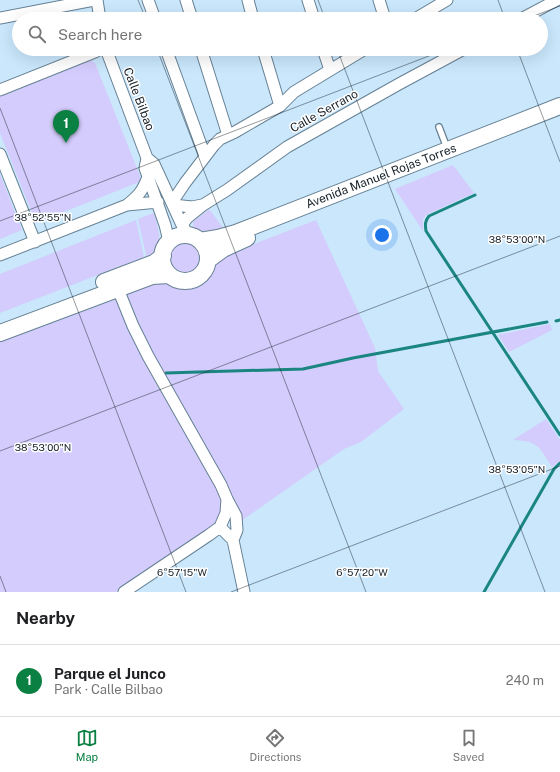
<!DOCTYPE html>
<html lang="en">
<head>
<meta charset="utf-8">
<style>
  :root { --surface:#fff; --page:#f6f6f6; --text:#202124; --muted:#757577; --line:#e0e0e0; --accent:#0b8043 }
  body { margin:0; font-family:"Public Sans",sans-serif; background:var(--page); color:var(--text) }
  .you { position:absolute; left:382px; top:235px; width:14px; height:14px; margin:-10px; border:3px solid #fff; border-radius:50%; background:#1a73e8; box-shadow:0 0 0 6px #1a73e833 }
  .badge { display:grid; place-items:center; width:26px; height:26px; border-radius:50%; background:var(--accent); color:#fff; font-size:13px; font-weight:700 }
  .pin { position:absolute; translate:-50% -33px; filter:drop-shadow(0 1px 2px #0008) }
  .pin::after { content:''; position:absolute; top:21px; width:14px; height:12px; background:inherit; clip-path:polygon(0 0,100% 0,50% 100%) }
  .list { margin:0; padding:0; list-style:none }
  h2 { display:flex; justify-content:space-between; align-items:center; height:52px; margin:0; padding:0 16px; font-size:17px }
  h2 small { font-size:13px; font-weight:400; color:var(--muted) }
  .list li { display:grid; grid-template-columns:26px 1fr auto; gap:12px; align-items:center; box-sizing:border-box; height:72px; padding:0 16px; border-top:1px solid var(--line) }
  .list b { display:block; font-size:15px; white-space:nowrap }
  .list p { margin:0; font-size:13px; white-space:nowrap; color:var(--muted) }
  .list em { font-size:13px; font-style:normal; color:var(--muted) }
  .icon { flex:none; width:22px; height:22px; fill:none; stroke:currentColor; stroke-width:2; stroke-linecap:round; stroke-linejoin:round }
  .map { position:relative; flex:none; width:560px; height:592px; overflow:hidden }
  .search { position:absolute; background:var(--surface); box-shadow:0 4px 16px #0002; left:12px; right:12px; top:12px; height:44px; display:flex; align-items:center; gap:10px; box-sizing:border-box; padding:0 14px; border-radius:22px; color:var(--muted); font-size:15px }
  .sheet { height:124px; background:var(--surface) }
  nav { display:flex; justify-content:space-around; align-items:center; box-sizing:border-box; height:56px; border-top:1px solid var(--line); background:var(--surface); font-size:11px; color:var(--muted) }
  nav a { display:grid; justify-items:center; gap:2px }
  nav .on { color:var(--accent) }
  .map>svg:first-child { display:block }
  .green { fill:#d3ccfc }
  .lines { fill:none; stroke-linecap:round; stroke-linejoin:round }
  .stream { stroke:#1a8581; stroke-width:3 }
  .service-casing { stroke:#668194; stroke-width:8 }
  .minor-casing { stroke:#668194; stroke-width:13 }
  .secondary-casing { stroke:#668194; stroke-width:18 }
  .service { stroke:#fff; stroke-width:5.5 }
  .minor { stroke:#fff; stroke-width:11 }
  .secondary { stroke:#fff; stroke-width:16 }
  .ticks { fill:none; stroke:#151f27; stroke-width:1; stroke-opacity:0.45 }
  .labels { text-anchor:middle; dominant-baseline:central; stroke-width:3; stroke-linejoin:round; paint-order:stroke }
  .street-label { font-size:12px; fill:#151f27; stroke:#fff }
  .ticks-label { font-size:10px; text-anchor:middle; fill:#151f27; stroke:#fff; stroke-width:3; stroke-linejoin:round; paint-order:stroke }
</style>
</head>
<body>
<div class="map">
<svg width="560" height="592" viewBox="0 0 560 592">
  <rect width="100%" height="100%" fill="#cae7fc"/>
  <path class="green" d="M 90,60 L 95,63 L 142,181 L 36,223 L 0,133 L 0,96 Z
    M 453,165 L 474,193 L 426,215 L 423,219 L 423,231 L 395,189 Z
    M 0,174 L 22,230 L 0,239 Z
    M 209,209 L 224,229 C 211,232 205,235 193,227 L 193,222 Z
    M 154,213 C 159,233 165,244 147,259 L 138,219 Z
    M 136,220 L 144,257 L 0,313 L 0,274 Z
    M 316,220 L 375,348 L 378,371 L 404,409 L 361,442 L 344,449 L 241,521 L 159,369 L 124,295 L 158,281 L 182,288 L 193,287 L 202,282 L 210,276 L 214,268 L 219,261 L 226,255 Z
    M170 258a15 15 0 1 1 30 0a15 15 0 1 1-30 0Z
    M 117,299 L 143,358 L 221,494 L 223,504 L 218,523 L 210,530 L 116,592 L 0,592 L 0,341 Z
    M 550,324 L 552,330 L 509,352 L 498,335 Z
    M 546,419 L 560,440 L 560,461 L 552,467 C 539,447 539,441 513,440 Z"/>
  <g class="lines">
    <path class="stream" d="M 475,195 L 429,216 C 425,221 425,224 426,231 L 560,435
      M 556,321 L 560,320
      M 166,373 L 303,369 L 353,358 L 547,322
      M 484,592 L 554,469 L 560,463"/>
    <g class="service-casing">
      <path id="service" d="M 439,127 L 447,148"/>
    </g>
    <g class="minor-casing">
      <path id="minor" d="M 97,0 L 100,19
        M 148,0 L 155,19
        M 186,0 L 192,19
        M 248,0 L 253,19
        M 308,0 L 314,19
        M 379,0 L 385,19
        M 0,18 L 94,0
        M 415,19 L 447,0
        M 521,19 L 557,0
        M 106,49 L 147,158 L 154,164 L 182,225 L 189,236
        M 166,49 L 205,156
        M 201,49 L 228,135
        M 263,49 L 280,106
        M 323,49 L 330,70
        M 0,90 L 95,52 L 100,49
        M 0,154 L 35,242
        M 147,158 L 145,168 L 165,225 L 168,237 L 167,245
        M 127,205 C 139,195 142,192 148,177
        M 202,205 L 192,207 L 173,205 L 175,198 L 185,183 L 214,145 L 220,139 L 235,132 L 280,106 L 294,92 L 365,49
        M 182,225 L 187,218 L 203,205 L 227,190 L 287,147 L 399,84 L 464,49
        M 0,255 L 127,205 L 158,202
        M 118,289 L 133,326 L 148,356 L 221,485 L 227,499 L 226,513 L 220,527 L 209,535 L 124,592
        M 227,499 L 236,516 L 237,530 L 233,540
        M 220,527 L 233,540 L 244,592"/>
    </g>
    <g class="secondary-casing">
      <path id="secondary" d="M162 258a23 23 0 1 1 46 0a23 23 0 1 1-46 0Z
        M 200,241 L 218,238 L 236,233 L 560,106
        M 208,260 L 223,249 L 247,238
        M 104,282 L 154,263 L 163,256
        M 0,333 L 152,276 L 169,275"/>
    </g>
    <use href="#service" class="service"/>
    <use href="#minor" class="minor"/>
    <use href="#secondary" class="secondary"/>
  </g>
  <path class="ticks" d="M 138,0 L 146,19M 318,0 L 325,19M 498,0 L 505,19M 526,19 L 560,6M 157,49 L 366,592M 337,49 L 545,592M 517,49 L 560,162M 0,108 L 186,592M 0,221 L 447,49M 0,451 L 560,236M 0,576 L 6,592M 231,592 L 560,466"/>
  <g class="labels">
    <g class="street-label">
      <text transform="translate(139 99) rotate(69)">Calle Bilbao</text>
      <text transform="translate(324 111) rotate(-29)">Calle Serrano</text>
      <text transform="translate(381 176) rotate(-21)">Avenida Manuel Rojas Torres</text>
    </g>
  </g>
  <g class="ticks-label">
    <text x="43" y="221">38°52'55"N</text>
    <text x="517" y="243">38°53'00"N</text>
    <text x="43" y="451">38°53'00"N</text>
    <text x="517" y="473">38°53'05"N</text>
    <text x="182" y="576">6°57'15"W</text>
    <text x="362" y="576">6°57'20"W</text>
  </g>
</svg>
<div class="you"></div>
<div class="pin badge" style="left:66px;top:143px">1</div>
<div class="search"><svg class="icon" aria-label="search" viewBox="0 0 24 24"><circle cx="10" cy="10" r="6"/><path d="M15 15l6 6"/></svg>Search here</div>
</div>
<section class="sheet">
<h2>Nearby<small></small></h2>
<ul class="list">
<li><span class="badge">1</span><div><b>Parque el Junco</b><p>Park · Calle Bilbao</p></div><em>240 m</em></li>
</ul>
</section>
<nav>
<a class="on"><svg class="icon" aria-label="map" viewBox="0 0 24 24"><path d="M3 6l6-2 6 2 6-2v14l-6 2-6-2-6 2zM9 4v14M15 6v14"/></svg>Map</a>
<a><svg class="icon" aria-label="directions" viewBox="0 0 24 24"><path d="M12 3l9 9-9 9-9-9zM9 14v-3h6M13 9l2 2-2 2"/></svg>Directions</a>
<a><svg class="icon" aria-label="saved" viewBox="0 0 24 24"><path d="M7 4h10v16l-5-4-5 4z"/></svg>Saved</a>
</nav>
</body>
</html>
